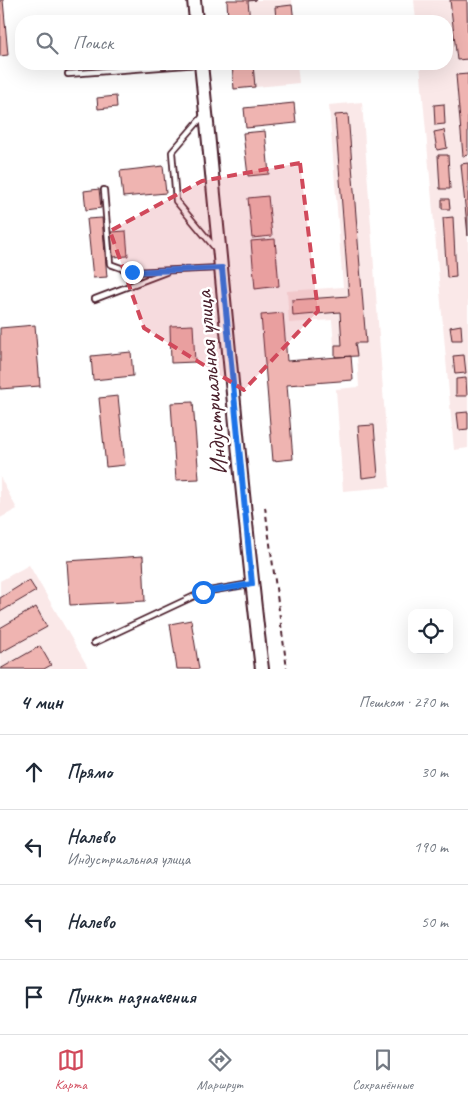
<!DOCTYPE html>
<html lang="ru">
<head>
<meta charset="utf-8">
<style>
  :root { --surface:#fff; --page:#f6f6f7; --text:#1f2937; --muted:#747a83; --line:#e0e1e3; --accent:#d1495b }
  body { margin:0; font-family:Caveat,sans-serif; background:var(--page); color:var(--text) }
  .controls { position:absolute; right:15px; bottom:15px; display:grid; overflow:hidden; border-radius:10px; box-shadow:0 5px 20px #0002 }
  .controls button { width:45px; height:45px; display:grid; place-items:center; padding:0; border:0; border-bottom:1px solid var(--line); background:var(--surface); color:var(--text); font:25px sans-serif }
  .stop { position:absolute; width:15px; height:15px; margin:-11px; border:4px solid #1a73e8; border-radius:50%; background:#fff }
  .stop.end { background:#1a73e8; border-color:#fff; box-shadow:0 1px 5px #0008 }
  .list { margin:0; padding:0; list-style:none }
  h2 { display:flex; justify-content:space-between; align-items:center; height:65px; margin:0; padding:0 20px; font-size:21px }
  h2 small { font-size:16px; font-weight:400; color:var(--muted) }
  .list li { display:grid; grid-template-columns:32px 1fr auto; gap:15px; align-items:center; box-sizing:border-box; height:75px; padding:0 20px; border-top:1px solid var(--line) }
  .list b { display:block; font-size:19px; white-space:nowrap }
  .list p { margin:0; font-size:16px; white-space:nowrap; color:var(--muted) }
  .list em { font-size:16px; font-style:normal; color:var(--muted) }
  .icon { flex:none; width:28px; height:28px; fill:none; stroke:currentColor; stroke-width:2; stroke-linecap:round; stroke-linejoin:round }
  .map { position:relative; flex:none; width:468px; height:669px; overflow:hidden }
  .search { position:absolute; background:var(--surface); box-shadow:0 5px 20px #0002; left:15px; right:15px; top:15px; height:55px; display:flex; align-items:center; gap:12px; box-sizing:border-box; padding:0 18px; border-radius:20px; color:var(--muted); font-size:19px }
  .sheet { height:365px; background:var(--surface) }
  nav { display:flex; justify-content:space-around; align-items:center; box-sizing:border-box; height:70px; border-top:1px solid var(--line); background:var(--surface); font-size:14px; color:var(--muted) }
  nav a { display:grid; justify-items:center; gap:2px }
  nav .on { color:var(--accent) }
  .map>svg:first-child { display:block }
  .built { fill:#fae8e8 }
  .building { fill:#efb4b1; stroke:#4a1f2b }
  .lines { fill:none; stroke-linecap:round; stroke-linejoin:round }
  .lane-casing { stroke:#4a1f2b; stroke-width:8 }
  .secondary-casing { stroke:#4a1f2b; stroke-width:16 }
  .path { stroke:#4a1f2b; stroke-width:2; stroke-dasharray:5 4; stroke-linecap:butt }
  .lane { stroke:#fff; stroke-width:4.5 }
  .secondary { stroke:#fff; stroke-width:12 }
  .route { stroke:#1a73e8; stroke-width:6 }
  .marked { fill:#d1495b; fill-opacity:0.2; stroke:#d1495b; stroke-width:4; stroke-dasharray:10 6; stroke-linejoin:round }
  .labels { text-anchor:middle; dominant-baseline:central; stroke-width:5; stroke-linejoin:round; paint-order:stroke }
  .street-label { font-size:24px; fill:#4a1f2b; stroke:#fff }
</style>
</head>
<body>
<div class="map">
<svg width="468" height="669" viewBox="0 0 468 669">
  <rect width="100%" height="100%" fill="#fff"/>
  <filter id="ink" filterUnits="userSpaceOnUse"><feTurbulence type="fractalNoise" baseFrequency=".02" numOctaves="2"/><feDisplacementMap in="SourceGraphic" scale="10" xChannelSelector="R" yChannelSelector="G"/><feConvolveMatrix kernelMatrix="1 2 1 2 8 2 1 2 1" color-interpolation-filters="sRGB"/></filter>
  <g filter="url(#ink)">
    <path class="built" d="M 227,0 L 292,0 L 294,21 L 228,21 Z
      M 414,0 L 468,0 L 468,448 L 454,450 L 420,64 L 447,64 L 447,21 L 416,21 Z
      M 232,64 L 297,64 L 299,83 L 234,89 Z
      M 362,102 L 390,487 L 343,491 L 336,389 L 359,387 L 357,356 L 335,357 L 332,320 L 289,323 L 287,291 L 343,287 L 329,105 Z
      M 0,477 L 17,509 L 0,518 Z
      M 29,565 L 89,669 L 0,669 L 0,581 Z"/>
    <path class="building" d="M 0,0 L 3,0 L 8,55 L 0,56 Z
      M 227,0 L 256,0 L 248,1 L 250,21 L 228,21 Z
      M 450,0 L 467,0 L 468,59 L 457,60 Z
      M 292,5 L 294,21 L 276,21 L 275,7 Z
      M 232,64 L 253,64 L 255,87 L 234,89 Z
      M 468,74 L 468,155 L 463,156 L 456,75 Z
      M 116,96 L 117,107 L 98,109 L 97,98 Z
      M 294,103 L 296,123 L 246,128 L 244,108 Z
      M 444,104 L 445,124 L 435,125 L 434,105 Z
      M 348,114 L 366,343 L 355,343 L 357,356 L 335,357 L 335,345 L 342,345 L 340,312 L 293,316 L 292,300 L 349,296 L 335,115 Z
      M 444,130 L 447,148 L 437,150 L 434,132 Z
      M 265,131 L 269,174 L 248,176 L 243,133 Z
      M 438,155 L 448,155 L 450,189 L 440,189 Z
      M 468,163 L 468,236 L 461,164 Z
      M 163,166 L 166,193 L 123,197 L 120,171 Z
      M 99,189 L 101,208 L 86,210 L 84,191 Z
      M 268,196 L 272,236 L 252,238 L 248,198 Z
      M 442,199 L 449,199 L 450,209 L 442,209 Z
      M 453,217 L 456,277 L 447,278 L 443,218 Z
      M 102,218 L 107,277 L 93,278 L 87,219 Z
      M 126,231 L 128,256 L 113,257 L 111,232 Z
      M 275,239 L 279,286 L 255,289 L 251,241 Z
      M 283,313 L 287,361 L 351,356 L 353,380 L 287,385 L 293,459 L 273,461 L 261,315 Z
      M 35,325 L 40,386 L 0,389 L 0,328 Z
      M 193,325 L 195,362 L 171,363 L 170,326 Z
      M 461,325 L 462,340 L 452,340 L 450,327 Z
      M 131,352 L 133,376 L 93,380 L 91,356 Z
      M 464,355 L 466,373 L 455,374 L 453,356 Z
      M 466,378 L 467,396 L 456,396 L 456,379 Z
      M 118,396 L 125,465 L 106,467 L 99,398 Z
      M 193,402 L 199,479 L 176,480 L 171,403 Z
      M 468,412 L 468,429 L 459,430 L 457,413 Z
      M 374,425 L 378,476 L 362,478 L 358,426 Z
      M 143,556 L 145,601 L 70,605 L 67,561 Z
      M 29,580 L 36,591 L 0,612 L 0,598 Z
      M 36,607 L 47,627 L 0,653 L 0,628 Z
      M 191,620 L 199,669 L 177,669 L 170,624 Z
      M 40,646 L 51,665 L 44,669 L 0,669 Z"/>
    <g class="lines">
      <g class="lane-casing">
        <path id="lane" d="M 68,74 L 199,64
          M 203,116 L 172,152 L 176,201 L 216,249
          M 104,190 L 110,264 L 132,272 L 220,268
          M 95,299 L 166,272
          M 94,643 L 203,592 L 250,584"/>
      </g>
      <g class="secondary-casing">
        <path id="secondary" d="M 194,0 L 196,21
          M 201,64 C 222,265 238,468 262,669"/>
      </g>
      <path class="path" d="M 265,507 L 287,669"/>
      <use href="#lane" class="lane"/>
      <use href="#secondary" class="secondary"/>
    </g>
  </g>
  <g class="lines" filter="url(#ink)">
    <path class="route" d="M 132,272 L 222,268 L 252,584 L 203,592"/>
  </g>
  <path class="marked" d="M 300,163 L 318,311 L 244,390 L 144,328 L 110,231 L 202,181 Z"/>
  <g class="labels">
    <g class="street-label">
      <text transform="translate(211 383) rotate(-95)">Индустриальная улица</text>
    </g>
  </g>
</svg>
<div class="controls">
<button><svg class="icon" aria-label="locate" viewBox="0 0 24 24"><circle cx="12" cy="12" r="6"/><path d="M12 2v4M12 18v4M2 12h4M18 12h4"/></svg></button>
</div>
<div class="stop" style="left:203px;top:592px"></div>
<div class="stop end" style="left:132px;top:272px"></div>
<div class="search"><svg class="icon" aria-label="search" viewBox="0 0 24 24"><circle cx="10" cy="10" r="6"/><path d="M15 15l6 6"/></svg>Поиск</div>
</div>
<section class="sheet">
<h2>4 мин<small>Пешком · 270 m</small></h2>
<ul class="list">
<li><svg class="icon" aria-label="ahead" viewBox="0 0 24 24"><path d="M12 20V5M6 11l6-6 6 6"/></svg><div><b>Прямо</b></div><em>30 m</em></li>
<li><svg class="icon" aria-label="left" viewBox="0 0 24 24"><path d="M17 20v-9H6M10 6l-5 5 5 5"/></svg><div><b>Налево</b><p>Индустриальная улица</p></div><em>190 m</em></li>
<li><svg class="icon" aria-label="left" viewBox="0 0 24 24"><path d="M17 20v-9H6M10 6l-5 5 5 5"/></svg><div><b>Налево</b></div><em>50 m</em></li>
<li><svg class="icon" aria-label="arrive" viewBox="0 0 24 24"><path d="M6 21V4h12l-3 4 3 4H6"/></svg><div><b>Пункт назначения</b></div></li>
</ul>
</section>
<nav>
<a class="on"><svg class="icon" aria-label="map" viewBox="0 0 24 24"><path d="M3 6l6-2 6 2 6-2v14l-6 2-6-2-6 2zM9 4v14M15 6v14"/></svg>Карта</a>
<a><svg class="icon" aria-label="directions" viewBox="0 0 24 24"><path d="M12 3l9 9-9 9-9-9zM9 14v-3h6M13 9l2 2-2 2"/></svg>Маршрут</a>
<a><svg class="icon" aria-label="saved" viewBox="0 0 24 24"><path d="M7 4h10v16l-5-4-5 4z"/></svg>Сохранённые</a>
</nav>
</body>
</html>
